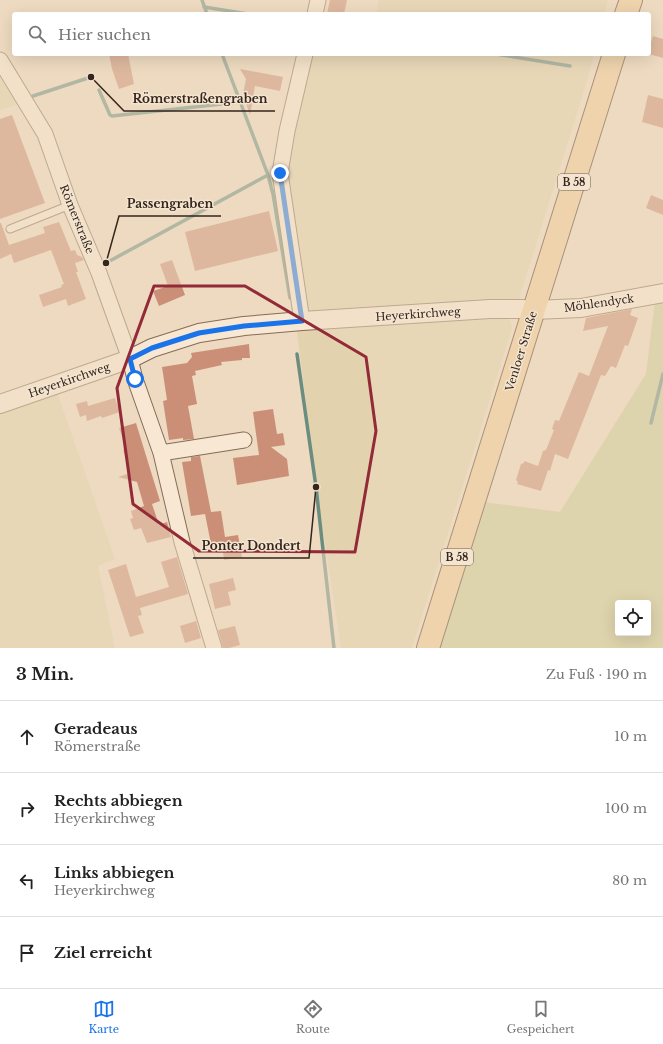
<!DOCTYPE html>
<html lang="de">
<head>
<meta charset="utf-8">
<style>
  :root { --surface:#fff; --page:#f6f6f6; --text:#222; --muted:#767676; --line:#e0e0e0; --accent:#1a73e8 }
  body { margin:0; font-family:"Libre Baskerville",serif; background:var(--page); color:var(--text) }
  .controls { position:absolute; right:12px; bottom:12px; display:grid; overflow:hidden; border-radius:4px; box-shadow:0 4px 16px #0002 }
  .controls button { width:36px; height:36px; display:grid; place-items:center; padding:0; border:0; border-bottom:1px solid var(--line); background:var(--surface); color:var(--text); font:20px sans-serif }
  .stop { position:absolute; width:12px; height:12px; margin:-9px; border:3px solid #1a73e8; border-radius:50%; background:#fff }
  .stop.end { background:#1a73e8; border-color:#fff; box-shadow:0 1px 4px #0008 }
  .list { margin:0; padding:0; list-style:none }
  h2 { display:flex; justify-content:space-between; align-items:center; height:52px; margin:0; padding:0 16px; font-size:17px }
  h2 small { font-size:13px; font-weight:400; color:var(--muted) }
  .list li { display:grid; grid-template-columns:26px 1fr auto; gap:12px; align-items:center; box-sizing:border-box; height:72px; padding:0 16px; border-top:1px solid var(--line) }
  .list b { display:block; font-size:15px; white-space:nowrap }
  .list p { margin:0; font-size:13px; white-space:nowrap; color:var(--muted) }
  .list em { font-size:13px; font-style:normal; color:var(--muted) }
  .icon { flex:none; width:22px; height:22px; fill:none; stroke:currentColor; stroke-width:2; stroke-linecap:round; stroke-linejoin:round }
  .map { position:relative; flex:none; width:663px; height:648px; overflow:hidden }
  .search { position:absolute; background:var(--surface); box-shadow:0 4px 16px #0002; left:12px; right:12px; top:12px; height:44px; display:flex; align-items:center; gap:10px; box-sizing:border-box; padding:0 14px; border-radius:4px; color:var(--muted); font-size:15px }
  .sheet { height:340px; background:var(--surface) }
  nav { display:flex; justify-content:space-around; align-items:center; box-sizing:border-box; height:56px; border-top:1px solid var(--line); background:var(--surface); font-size:11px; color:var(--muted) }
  nav a { display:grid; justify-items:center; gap:2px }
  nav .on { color:var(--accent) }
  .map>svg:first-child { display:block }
  .farmland { fill:#e2d3ae }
  .green { fill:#caca95; fill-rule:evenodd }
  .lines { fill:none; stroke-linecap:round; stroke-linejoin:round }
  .stream { stroke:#6a8d80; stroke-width:3.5 }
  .building { fill:#cb8f77 }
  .service-casing { stroke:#866b58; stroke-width:9 }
  .minor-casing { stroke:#866b58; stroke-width:17 }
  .tertiary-casing { stroke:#866b58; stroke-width:20 }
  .primary-casing { stroke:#533a2d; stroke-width:24 }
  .service { stroke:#f8e8d3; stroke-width:7 }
  .minor { stroke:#f8e8d3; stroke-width:15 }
  .tertiary { stroke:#f8e8d3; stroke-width:18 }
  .primary { stroke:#f0c998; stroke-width:22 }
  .route { stroke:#1a73e8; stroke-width:5 }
  .marked { fill:none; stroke:#932a38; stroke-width:3; stroke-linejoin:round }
  .labels { text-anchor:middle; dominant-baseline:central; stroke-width:3; stroke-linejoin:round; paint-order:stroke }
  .shield { fill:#f4e5d0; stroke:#6e5f53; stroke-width:1 }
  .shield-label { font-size:10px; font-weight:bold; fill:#35251d }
  .street-label { font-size:11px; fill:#35251d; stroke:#f4e5d0 }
  .leader { fill:none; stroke:#35251d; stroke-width:1.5 }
  .callout-dot { fill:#35251d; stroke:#f4e5d0; stroke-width:1.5 }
  .callout-label { font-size:12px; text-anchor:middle; font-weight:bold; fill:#35251d; stroke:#f4e5d0; stroke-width:3; stroke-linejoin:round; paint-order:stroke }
</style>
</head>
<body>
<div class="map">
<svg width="663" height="648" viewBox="0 0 663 648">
  <rect width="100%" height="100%" fill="#eddac0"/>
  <path class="farmland" d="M 379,0 L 608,0 L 604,14 L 376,14 Z
    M 310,54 L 594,54 L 588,78 L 519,299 L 318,312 L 496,315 L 508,318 L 511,322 L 512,329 L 412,648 L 341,648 L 317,491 L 277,172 Z
    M 0,73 L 19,104 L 0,110 Z
    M 57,392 L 115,559 L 98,566 L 115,648 L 0,648 L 0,413 Z"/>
  <path class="green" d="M 663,300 L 663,648 L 438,648 L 483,502 L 560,512 L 646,374 L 655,302 ZM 618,603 L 648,603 L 648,633 L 618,633 Z"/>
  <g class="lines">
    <path class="stream" d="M 202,0 L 207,14
      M 204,7 L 248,14
      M 222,54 L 268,175 L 273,194 L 290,298
      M 496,54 L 570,66
      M 99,90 L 110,115 L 112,116 L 240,102
      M 33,96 L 91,77 L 93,78
      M 106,263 L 268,175
      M 297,354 L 316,487 L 334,648
      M 651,423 L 663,374"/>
  </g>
  <path class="building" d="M 330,0 L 347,0 L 344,14 L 327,14 Z
    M 653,36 L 663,39 L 663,58 L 649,54 L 649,41 L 651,42 Z
    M 109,54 L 128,54 L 134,84 L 119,89 L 112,69 Z
    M 240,69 L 283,77 L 280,91 L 255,86 L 250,115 L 243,94 L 246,79 Z
    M 648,95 L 663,99 L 663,128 L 642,122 Z
    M 12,115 L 45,203 L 0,219 L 0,119 Z
    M 651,195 L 663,200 L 663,215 L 646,208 Z
    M 269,211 L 278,251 L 195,271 L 185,232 Z
    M 59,222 L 71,251 L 75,250 L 77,255 L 82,257 L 84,260 L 75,263 L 78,272 L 76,272 L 86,299 L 68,306 L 66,299 L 43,307 L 39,295 L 62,287 L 61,285 L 64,284 L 51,250 L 14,263 L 11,254 L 0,259 L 0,223 L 1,223 L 9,245 L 45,233 L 43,227 Z
    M 172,260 L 185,295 L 159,306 L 153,291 L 168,286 L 160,264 Z
    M 632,309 L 630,315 L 638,318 L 628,346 L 625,345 L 616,368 L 611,366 L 605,376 L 601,375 L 568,459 L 555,454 L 550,471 L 548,470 L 541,491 L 517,484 L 518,482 L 516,480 L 521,464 L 524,463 L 524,461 L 538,466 L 543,451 L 546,450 L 554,430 L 552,429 L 555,420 L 559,421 L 579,372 L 589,376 L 608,326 L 583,331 L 586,318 Z
    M 249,344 L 250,358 L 242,358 L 242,360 L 221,362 L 222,365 L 195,371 L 196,375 L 192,376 L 197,404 L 188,406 L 194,439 L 183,440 L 183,438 L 169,440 L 163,401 L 167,400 L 162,367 L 187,363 L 192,357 L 191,353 Z
    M 115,398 L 120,412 L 102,418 L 101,416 L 87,421 L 86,415 L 80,417 L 76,404 L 87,401 L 88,406 Z
    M 273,409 L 277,434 L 283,433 L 285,445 L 271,447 L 287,459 L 289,476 L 237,485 L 233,458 L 259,455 L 253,412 Z
    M 136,423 L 160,501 L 152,504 L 159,525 L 167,522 L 171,537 L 147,543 L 141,528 L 134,530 L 130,519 L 133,518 L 131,511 L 144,506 L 137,482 L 118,477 L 130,473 L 123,450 L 126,449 L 119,428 Z
    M 200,456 L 211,512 L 221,511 L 225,537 L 238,535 L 242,557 L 224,560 L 223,552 L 217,553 L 216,544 L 211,544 L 205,514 L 191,516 L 182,462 L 191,461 L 191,457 Z
    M 177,557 L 188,594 L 140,608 L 142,615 L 138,616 L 144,633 L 130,637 L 108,570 L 126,564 L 136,597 L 169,587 L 161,562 Z
    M 233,578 L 236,590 L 228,592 L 231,605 L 215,609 L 209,584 Z
    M 196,621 L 201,638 L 185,643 L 180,626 Z
    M 235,626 L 240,645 L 229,648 L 223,648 L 218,630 Z"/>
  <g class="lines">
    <g class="service-casing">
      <path id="service" d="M 10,229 L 70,205"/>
    </g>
    <g class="minor-casing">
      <path id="minor" d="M 315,14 L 318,0
        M 0,60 L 45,134 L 70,205 L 99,273 L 130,359 L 135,379 L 161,453 L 182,542 L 214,648
        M 302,321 L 280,173 L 287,131 L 305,54
        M 161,453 L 244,440"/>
    </g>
    <g class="tertiary-casing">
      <path id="tertiary" d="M 0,404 L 130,359 L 152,348 L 199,333 L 244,326 L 302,321 L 490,309 L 522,309 L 534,310 L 581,308 L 663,293"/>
    </g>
    <g class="primary-casing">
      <path id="primary" d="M 626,14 L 631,0
        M 428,648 L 614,54"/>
    </g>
    <use href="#service" class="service"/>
    <use href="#minor" class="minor"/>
    <use href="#tertiary" class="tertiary"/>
    <use href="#primary" class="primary"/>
  </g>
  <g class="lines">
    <path class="route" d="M 135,379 L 130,359 L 152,348 L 199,333 L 244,326 L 302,321 L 280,173"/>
  </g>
  <path d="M0 0H663V648H0ZM 154,286 L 245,286 L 366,357 L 376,431 L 355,552 L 199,551 L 133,504 L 117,388 Z" fill="#eddac0" fill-opacity=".55" fill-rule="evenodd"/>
  <path class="marked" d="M 154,286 L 245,286 L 366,357 L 376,431 L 355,552 L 199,551 L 133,504 L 117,388 Z"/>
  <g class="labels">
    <g class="shield">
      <rect x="558" y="174" width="32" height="16" rx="3"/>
      <rect x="441" y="549" width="32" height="16" rx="3"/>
    </g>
    <g class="shield-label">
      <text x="574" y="182">B 58</text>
      <text x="457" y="557">B 58</text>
    </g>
    <g class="street-label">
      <text transform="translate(77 219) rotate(68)">Römerstraße</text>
      <text transform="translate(599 303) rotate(-8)">Möhlendyck</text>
      <text transform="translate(418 314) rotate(-4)">Heyerkirchweg</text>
      <text transform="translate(521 351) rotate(-73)">Venloer Straße</text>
      <text transform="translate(69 380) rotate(-19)">Heyerkirchweg</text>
    </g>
  </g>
  <path class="leader" d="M91 77L124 111H275M106 263L119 216H221M316 487L309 558H193"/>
  <g class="callout-dot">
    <circle cx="91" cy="77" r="4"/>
    <circle cx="106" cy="263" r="4"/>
    <circle cx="316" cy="487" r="4"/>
  </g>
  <g class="callout-label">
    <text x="200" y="103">Römerstraßengraben</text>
    <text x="170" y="208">Passengraben</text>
    <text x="251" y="550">Ponter Dondert</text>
  </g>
</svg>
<div class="controls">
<button><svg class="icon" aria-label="locate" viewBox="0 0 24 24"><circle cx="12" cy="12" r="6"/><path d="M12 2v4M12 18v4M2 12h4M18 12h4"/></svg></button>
</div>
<div class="stop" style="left:135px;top:379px"></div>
<div class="stop end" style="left:280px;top:173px"></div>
<div class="search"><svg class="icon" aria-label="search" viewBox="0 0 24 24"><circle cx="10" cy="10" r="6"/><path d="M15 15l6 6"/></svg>Hier suchen</div>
</div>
<section class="sheet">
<h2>3 Min.<small>Zu Fuß · 190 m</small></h2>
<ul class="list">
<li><svg class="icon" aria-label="ahead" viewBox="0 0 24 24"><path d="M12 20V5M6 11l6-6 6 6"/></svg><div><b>Geradeaus</b><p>Römerstraße</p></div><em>10 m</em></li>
<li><svg class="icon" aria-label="right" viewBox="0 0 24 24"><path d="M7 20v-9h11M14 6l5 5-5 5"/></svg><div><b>Rechts abbiegen</b><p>Heyerkirchweg</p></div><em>100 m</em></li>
<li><svg class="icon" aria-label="left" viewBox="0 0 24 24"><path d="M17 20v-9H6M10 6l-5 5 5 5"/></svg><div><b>Links abbiegen</b><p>Heyerkirchweg</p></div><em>80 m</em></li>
<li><svg class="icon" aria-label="arrive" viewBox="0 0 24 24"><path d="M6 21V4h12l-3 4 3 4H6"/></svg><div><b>Ziel erreicht</b></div></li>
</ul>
</section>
<nav>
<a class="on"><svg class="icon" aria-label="map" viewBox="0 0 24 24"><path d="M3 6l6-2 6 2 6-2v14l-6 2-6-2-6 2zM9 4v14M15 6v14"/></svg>Karte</a>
<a><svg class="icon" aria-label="directions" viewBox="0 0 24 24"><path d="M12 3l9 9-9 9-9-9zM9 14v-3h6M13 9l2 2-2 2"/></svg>Route</a>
<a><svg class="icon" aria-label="saved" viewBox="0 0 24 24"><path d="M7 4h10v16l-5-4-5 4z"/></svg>Gespeichert</a>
</nav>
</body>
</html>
